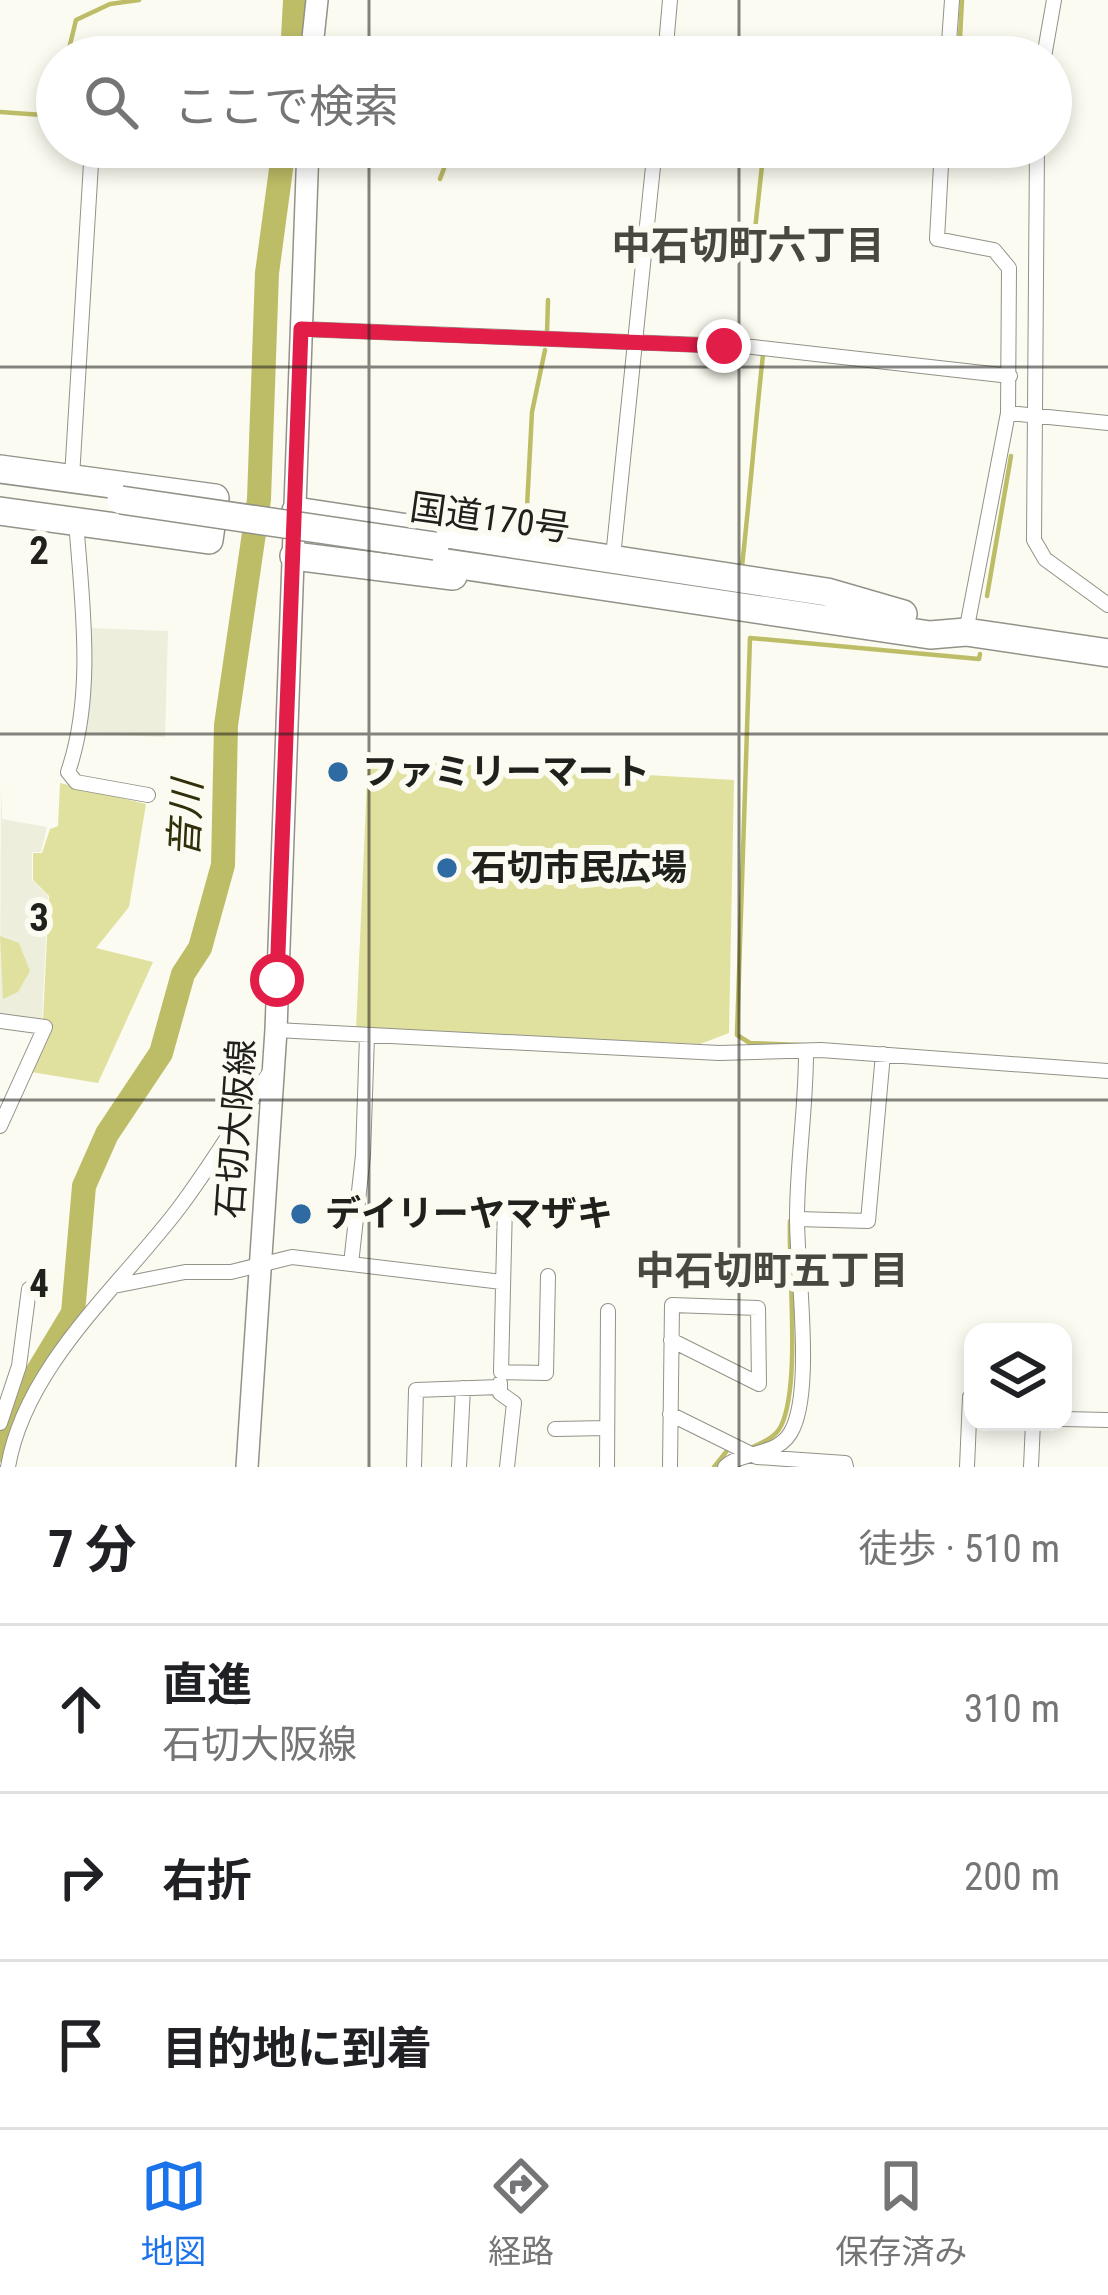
<!DOCTYPE html>
<html lang="ja">
<head>
<meta charset="utf-8">
<style>
  :root { --surface:#fff; --page:#f6f6f6; --text:#202124; --muted:#757577; --line:#e0e0e0; --accent:#1a73e8 }
  body { margin:0; font-family:"Roboto Condensed","Noto Sans JP",sans-serif; background:var(--page); color:var(--text) }
  .controls { position:absolute; right:36px; bottom:36px; display:grid; overflow:hidden; border-radius:24px; box-shadow:0 6px 18px #0003 }
  .controls button { width:108px; height:108px; display:grid; place-items:center; padding:0; border:0; border-bottom:3px solid var(--line); background:var(--surface); color:var(--text); font:60px sans-serif }
  .stop { position:absolute; width:36px; height:36px; margin:-27px; border:9px solid #e11d48; border-radius:50%; background:#fff }
  .stop.end { background:#e11d48; border-color:#fff; box-shadow:0 3px 12px #0008 }
  .list { margin:0; padding:0; list-style:none }
  h2 { display:flex; justify-content:space-between; align-items:center; height:156px; margin:0; padding:0 48px; font-size:51px }
  h2 small { font-size:39px; font-weight:400; color:var(--muted) }
  .list li { display:grid; grid-template-columns:78px 1fr auto; gap:36px; align-items:center; box-sizing:border-box; height:168px; padding:0 48px; border-top:3px solid var(--line) }
  .list b { display:block; font-size:45px; white-space:nowrap }
  .list p { margin:0; font-size:39px; white-space:nowrap; color:var(--muted) }
  .list em { font-size:39px; font-style:normal; color:var(--muted) }
  .icon { flex:none; width:66px; height:66px; fill:none; stroke:currentColor; stroke-width:2; stroke-linecap:round; stroke-linejoin:round }
  .map { position:relative; flex:none; width:1108px; height:1467px; overflow:hidden }
  .search { position:absolute; background:var(--surface); box-shadow:0 6px 18px #0003; left:36px; right:36px; top:36px; height:132px; display:flex; align-items:center; gap:30px; box-sizing:border-box; padding:0 42px; border-radius:66px; color:var(--muted); font-size:45px }
  .sheet { height:660px; background:var(--surface) }
  nav { display:flex; justify-content:space-around; align-items:center; box-sizing:border-box; height:168px; border-top:3px solid var(--line); background:var(--surface); font-size:33px; color:var(--muted) }
  nav a { display:grid; justify-items:center; gap:6px }
  nav .on { color:var(--accent) }
  .map>svg:first-child { display:block }
  .built { fill:#eed }
  .green { fill:#e1e19f }
  .lines { fill:none; stroke-linecap:round; stroke-linejoin:round }
  .stream { stroke:#bebd67; stroke-width:4.5 }
  .river { stroke:#bebd67; stroke-width:24 }
  .street-casing { stroke:#929289; stroke-width:16 }
  .secondary-casing { stroke:#929289; stroke-width:24 }
  .highway-casing { stroke:#929289; stroke-width:30 }
  .street { stroke:#fff; stroke-width:14 }
  .secondary { stroke:#fff; stroke-width:21 }
  .highway { stroke:#fff; stroke-width:27 }
  .highway-bridge-casing { stroke:#929289; stroke-width:30; stroke-linecap:butt }
  .highway-bridge { stroke:#fff; stroke-width:27 }
  .route { stroke:#e11d48; stroke-width:15 }
  .grid { fill:none; stroke:#20201d; stroke-width:3; stroke-opacity:0.55 }
  .poi-dot { fill:#2d6ba2; stroke:#fbfbf1; stroke-width:4.5 }
  .labels { text-anchor:middle; dominant-baseline:central; stroke-width:12; stroke-linejoin:round; paint-order:stroke }
  .street-label { font-size:36px; fill:#20201d; stroke:#fbfbf1 }
  .poi-label { font-size:36px; font-weight:bold; fill:#20201d; stroke:#fbfbf1; text-anchor:start }
  .neighbourhood-label { font-size:39px; font-weight:bold; fill:#484840; stroke:#fbfbf1 }
  .water-label { font-size:39px; font-style:italic; fill:#302f09; stroke:#fbfbf1 }
  .grid-label { font-size:39px; text-anchor:middle; font-weight:bold; fill:#20201d; stroke:#fbfbf1; stroke-width:12; stroke-linejoin:round; paint-order:stroke }
</style>
</head>
<body>
<div class="map">
<svg width="1108" height="1467" viewBox="0 0 1108 1467">
  <rect width="100%" height="100%" fill="#fbfbf1"/>
  <path class="built" d="M 90,628 L 168,631 L 165,737 L 86,734 Z
    M 1,782 L 2,819 L 47,827 L 41,852 L 32,852 L 32,880 L 48,896 L 42,1020 L 0,1016 Z"/>
  <path class="green" d="M 368,759 L 734,780 L 729,1033 L 700,1044 L 356,1030 Z
    M 60,783 L 146,804 L 129,907 L 96,948 L 153,962 L 98,1083 L 31,1072 L 43,1020 L 49,896 L 33,880 L 33,853 L 42,853 L 50,829 L 58,826 Z
    M 0,936 L 19,943 L 30,971 L 18,992 L 3,999 Z"/>
  <g class="lines">
    <path class="stream" d="M 67,57 L 76,20 L 110,4 L 139,0
      M 959,57 L 962,0
      M 0,112 L 57,116
      M 440,179 L 452,147
      M 754,239 L 764,147
      M 547,333 L 548,300
      M 527,507 L 532,412 L 545,350
      M 742,566 C 750,495 755,426 763,355 L 758,353
      M 987,596 L 1011,456
      M 802,1045 L 750,1043 L 737,1035 L 750,638 L 979,659 L 980,654
      M 751,1448 C 763,1442 775,1438 781,1426 C 801,1385 788,1271 790,1221
      M 714,1467 L 726,1452"/>
    <path class="river" d="M 292,57 L 295,0
      M 0,1450 L 15,1409 L 73,1313 L 84,1186 L 107,1134 L 161,1053 L 183,974 L 200,948 L 223,865 L 226,725 L 259,499 L 267,273 L 284,147"/>
    <g class="street-casing">
      <path id="street" d="M 665,57 L 670,0
        M 948,57 L 952,0
        M 1044,57 L 1054,0
        M 942,147 L 937,239 L 994,250 L 1009,268 L 1008,413 L 966,632
        M 1037,147 L 1034,540 L 1045,559 L 1108,605
        M 301,329 L 753,347 L 1010,376
        M 1008,413 L 1108,423
        M 72,477 L 92,147
        M 76,521 C 82,602 95,694 68,772 L 76,782 L 148,795
        M 613,557 L 655,147
        M 0,1021 L 45,1027 L 0,1126
        M 276,1030 L 719,1053 L 821,1050 L 1108,1071
        M 505,1204 L 501,1372 L 546,1373 L 548,1276
        M 797,1219 L 868,1221 L 883,1054
        M 351,1264 L 363,1155 L 367,1036
        M 114,1286 L 185,1272 L 231,1272 L 292,1257 L 502,1282
        M 500,1383 L 500,1393 L 514,1403 L 507,1467
        M 670,1414 L 757,1457 L 845,1463 L 846,1467
        M 1063,1419 L 1108,1420
        M 0,1423 L 19,1366 L 29,1289
        M 555,1429 L 607,1428
        M 8,1467 C 25,1366 120,1286 179,1208 C 212,1164 241,1116 271,1070
        M 414,1467 L 416,1390 L 500,1387
        M 459,1467 L 463,1388
        M 607,1467 L 608,1311
        M 670,1467 L 672,1305 L 758,1308 L 759,1384 L 671,1340
        M 725,1467 C 744,1449 780,1458 793,1428 C 813,1385 797,1270 797,1218 C 797,1163 806,1108 806,1053
        M 967,1467 L 970,1397
        M 1031,1467 L 1033,1422"/>
    </g>
    <g class="secondary-casing">
      <path id="secondary" d="M 311,57 L 317,0
        M 247,1467 L 276,1030 L 308,147"/>
    </g>
    <g class="highway-casing">
      <path id="highway" d="M 0,469 L 215,498 L 209,540 L 0,511
        M 296,511 L 827,592 L 903,614
        M 294,556 L 453,576
        M 433,561 L 930,635 L 966,632 L 1108,653"/>
    </g>
    <use href="#street" class="street"/>
    <use href="#secondary" class="secondary"/>
    <use href="#highway" class="highway"/>
    <g class="highway-bridge-casing">
      <path id="highway-bridge" d="M 121,500 L 435,546"/>
    </g>
    <use href="#highway-bridge" class="highway-bridge"/>
  </g>
  <g class="lines">
    <path class="route" d="M 277,980 L 301,329 L 724,346"/>
  </g>
  <path class="grid" d="M 369,0 L 369,57M 739,0 L 739,57M 369,147 L 369,1467M 739,147 L 739,1467M 0,367 L 1108,367M 0,734 L 1108,734M 0,1100 L 1108,1100"/>
  <g class="poi-dot">
    <circle cx="338" cy="772" r="12"/>
    <circle cx="447" cy="868" r="12"/>
    <circle cx="301" cy="1214" r="12"/>
  </g>
  <g class="labels">
    <g class="street-label">
      <text transform="translate(490 518) rotate(8)">国道170号</text>
      <text transform="translate(236 1129) rotate(-86)">石切大阪線</text>
    </g>
    <g class="poi-label">
      <text x="362" y="772">ファミリーマート</text>
      <text x="471" y="868">石切市民広場</text>
      <text x="325" y="1214">デイリーヤマザキ</text>
    </g>
    <g class="neighbourhood-label">
      <text x="748" y="246">中石切町六丁目</text>
      <text x="772" y="1271">中石切町五丁目</text>
    </g>
    <g class="water-label">
      <text transform="translate(186 819) rotate(-87)">音川</text>
    </g>
  </g>
  <g class="grid-label">
    <text x="39" y="564">2</text>
    <text x="39" y="931">3</text>
    <text x="39" y="1297">4</text>
  </g>
</svg>
<div class="controls">
<button><svg class="icon" aria-label="layers" viewBox="0 0 24 24"><path d="M12 4l9 5-9 5-9-5zM3 14l9 5 9-5"/></svg></button>
</div>
<div class="stop" style="left:277px;top:980px"></div>
<div class="stop end" style="left:724px;top:346px"></div>
<div class="search"><svg class="icon" aria-label="search" viewBox="0 0 24 24"><circle cx="10" cy="10" r="6"/><path d="M15 15l6 6"/></svg>ここで検索</div>
</div>
<section class="sheet">
<h2>7 分<small>徒歩 · 510 m</small></h2>
<ul class="list">
<li><svg class="icon" aria-label="ahead" viewBox="0 0 24 24"><path d="M12 20V5M6 11l6-6 6 6"/></svg><div><b>直進</b><p>石切大阪線</p></div><em>310 m</em></li>
<li><svg class="icon" aria-label="right" viewBox="0 0 24 24"><path d="M7 20v-9h11M14 6l5 5-5 5"/></svg><div><b>右折</b></div><em>200 m</em></li>
<li><svg class="icon" aria-label="arrive" viewBox="0 0 24 24"><path d="M6 21V4h12l-3 4 3 4H6"/></svg><div><b>目的地に到着</b></div></li>
</ul>
</section>
<nav>
<a class="on"><svg class="icon" aria-label="map" viewBox="0 0 24 24"><path d="M3 6l6-2 6 2 6-2v14l-6 2-6-2-6 2zM9 4v14M15 6v14"/></svg>地図</a>
<a><svg class="icon" aria-label="directions" viewBox="0 0 24 24"><path d="M12 3l9 9-9 9-9-9zM9 14v-3h6M13 9l2 2-2 2"/></svg>経路</a>
<a><svg class="icon" aria-label="saved" viewBox="0 0 24 24"><path d="M7 4h10v16l-5-4-5 4z"/></svg>保存済み</a>
</nav>
</body>
</html>
